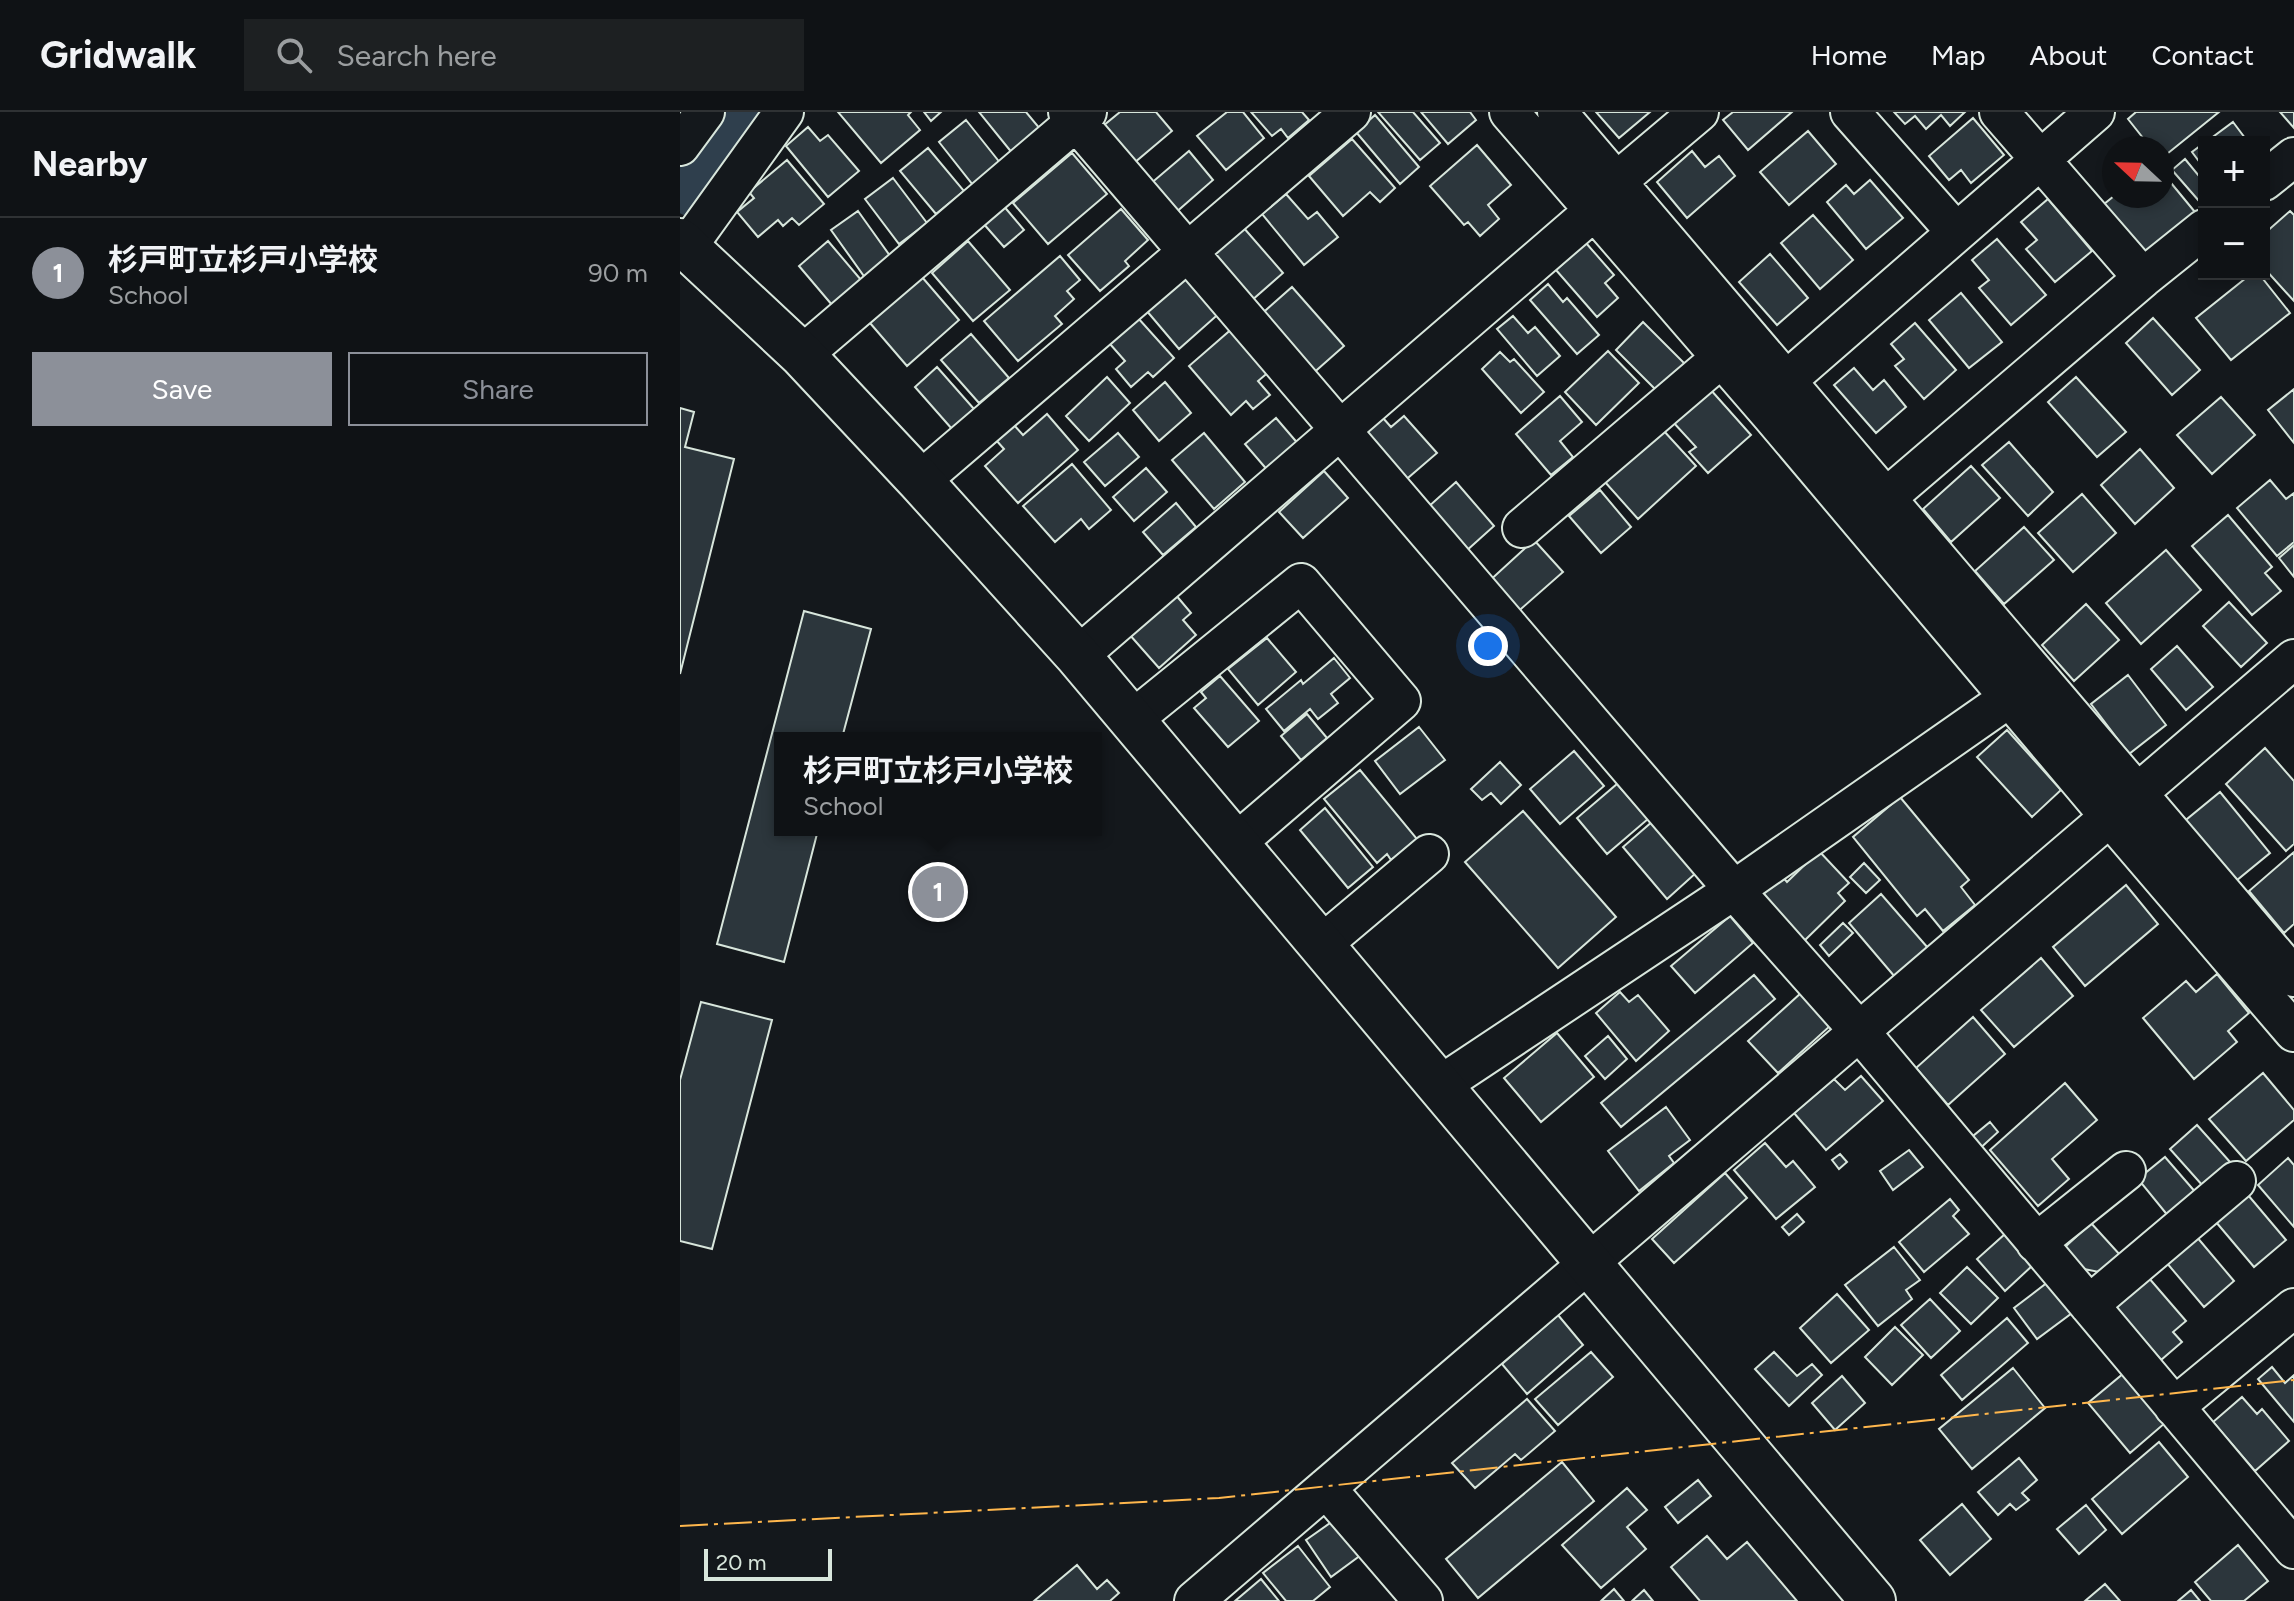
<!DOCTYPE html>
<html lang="en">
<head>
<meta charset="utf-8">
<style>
  :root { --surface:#0f1215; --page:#1d2022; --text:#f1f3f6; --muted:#9b9ea0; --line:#2f3234; --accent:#8c9099 }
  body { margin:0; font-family:Figtree,"Noto Sans JP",sans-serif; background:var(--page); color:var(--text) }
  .controls { position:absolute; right:24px; top:24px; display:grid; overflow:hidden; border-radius:0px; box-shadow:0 4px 12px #0003 }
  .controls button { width:72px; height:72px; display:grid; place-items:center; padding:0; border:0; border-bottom:2px solid var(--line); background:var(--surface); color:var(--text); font:40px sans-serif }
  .compass { position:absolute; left:1422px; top:24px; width:72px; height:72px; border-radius:50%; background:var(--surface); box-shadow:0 4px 12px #0003; rotate:292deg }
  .scale { position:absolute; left:24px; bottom:20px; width:128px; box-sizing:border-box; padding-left:8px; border:4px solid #d8e6dc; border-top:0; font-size:22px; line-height:28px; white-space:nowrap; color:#d8e6dc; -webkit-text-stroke:6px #14181c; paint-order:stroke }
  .you { position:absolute; left:808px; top:534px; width:28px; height:28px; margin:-20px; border:6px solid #fff; border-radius:50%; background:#1a73e8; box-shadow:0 0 0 12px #1a73e833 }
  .badge { display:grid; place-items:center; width:52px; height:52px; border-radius:50%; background:var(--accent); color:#fff; font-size:26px; font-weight:700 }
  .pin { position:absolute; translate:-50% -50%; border:4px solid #fff; box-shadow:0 2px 8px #0006 }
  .popup { position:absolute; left:94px; top:620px; width:328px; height:104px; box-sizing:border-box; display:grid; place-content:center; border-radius:0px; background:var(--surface); filter:drop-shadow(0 2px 6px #0005); font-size:26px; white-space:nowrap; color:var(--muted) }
  .popup b { font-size:30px; color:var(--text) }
  .popup::after { content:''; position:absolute; left:50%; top:100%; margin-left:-16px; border:16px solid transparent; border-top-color:var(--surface) }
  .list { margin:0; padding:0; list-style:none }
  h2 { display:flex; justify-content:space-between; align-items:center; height:104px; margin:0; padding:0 32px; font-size:34px }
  h2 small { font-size:26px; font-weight:400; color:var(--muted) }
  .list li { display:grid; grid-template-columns:52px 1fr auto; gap:24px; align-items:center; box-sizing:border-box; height:112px; padding:0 32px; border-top:2px solid var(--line) }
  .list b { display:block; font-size:30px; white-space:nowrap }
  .list p { margin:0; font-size:26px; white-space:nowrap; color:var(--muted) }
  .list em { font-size:26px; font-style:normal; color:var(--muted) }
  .actions { display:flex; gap:16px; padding:24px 32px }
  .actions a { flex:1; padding:18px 0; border:2px solid var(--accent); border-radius:0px; text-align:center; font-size:28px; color:var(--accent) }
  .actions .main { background:var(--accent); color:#fff }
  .icon { flex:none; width:44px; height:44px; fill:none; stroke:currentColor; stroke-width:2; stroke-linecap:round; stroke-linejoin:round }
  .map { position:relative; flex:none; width:1614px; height:1489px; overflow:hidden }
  header { display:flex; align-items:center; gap:48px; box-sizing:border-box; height:112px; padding:0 40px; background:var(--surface); border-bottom:2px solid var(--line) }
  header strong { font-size:38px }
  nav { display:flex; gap:44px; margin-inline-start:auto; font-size:28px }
  .search { width:560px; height:72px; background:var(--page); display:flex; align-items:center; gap:20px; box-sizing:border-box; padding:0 28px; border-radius:0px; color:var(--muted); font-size:30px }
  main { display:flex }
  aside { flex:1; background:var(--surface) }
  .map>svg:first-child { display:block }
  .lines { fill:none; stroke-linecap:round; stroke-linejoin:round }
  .river { stroke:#2f3f4d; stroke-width:76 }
  .building { fill:#2c363c; stroke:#d8e6dc; stroke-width:2 }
  .street-casing { stroke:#d8e6dc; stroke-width:42 }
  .secondary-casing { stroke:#d8e6dc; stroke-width:48 }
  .street { stroke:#14181c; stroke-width:38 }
  .secondary { stroke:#14181c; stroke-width:44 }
  .power { stroke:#ffb74d; stroke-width:2; stroke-dasharray:28 6 4 6; stroke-linecap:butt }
</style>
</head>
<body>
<header>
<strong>Gridwalk</strong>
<div class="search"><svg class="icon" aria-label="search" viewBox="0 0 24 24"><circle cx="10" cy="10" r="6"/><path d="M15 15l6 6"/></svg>Search here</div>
<nav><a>Home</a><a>Map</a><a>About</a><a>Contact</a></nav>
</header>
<main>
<aside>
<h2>Nearby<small></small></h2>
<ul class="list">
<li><span class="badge">1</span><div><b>杉戸町立杉戸小学校</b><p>School</p></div><em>90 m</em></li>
</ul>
<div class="actions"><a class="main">Save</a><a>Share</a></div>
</aside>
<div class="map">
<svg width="1614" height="1489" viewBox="0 0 1614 1489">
  <rect width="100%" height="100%" fill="#14181c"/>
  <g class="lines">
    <path class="river" d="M 20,69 L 69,0"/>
  </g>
  <path class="building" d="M 158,0 L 231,0 L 228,3 L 240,18 L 201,51 Z
    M 244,0 L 261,0 L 251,9 Z
    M 299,0 L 346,0 L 366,24 L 337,47 Z
    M 440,0 L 476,0 L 492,19 L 454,51 L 423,14 Z
    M 547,0 L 563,0 L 584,26 L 546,58 L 517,24 Z
    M 571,0 L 622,0 L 629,8 L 608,26 L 601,17 L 592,24 Z
    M 698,0 L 733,0 L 760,31 L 740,48 Z
    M 741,0 L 790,0 L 796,8 L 768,32 Z
    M 916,0 L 970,0 L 939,26 Z
    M 1053,0 L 1112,0 L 1068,38 L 1043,8 Z
    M 1214,0 L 1285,0 L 1270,14 L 1261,3 L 1246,17 L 1235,4 L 1225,12 Z
    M 1456,0 L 1539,0 L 1482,46 L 1482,36 L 1471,36 L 1448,7 Z
    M 1600,0 L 1614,0 L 1614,16 Z
    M 695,3 L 739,55 L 720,72 L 676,20 Z
    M 1293,6 L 1324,43 L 1291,71 L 1281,58 L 1269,68 L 1249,44 Z
    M 286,8 L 321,52 L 293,73 L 259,30 Z
    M 1553,10 L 1568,30 L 1526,30 Z
    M 128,15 L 140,29 L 148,23 L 179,59 L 148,85 L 106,34 Z
    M 1128,19 L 1156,52 L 1109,93 L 1080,60 Z
    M 672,27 L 715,76 L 700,90 L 690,80 L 663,104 L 629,64 Z
    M 1524,31 L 1524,56 L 1512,40 Z
    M 797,33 L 831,73 L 808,93 L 819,107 L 800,124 L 788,110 L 784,113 L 750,74 Z
    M 248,36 L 284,79 L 256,102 L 220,59 Z
    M 509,39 L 533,68 L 494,102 L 469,73 Z
    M 1012,39 L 1025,55 L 1039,44 L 1055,64 L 1007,106 L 977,70 Z
    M 392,41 L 427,82 L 368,132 L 333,91 Z
    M 1505,47 L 1524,70 L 1524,85 L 1519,89 L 1492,58 Z
    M 107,48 L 144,92 L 119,113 L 112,106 L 103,114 L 98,108 L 78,125 L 57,100 L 74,86 L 69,80 Z
    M 1482,60 L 1524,111 L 1469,160 L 1418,97 L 1434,84 L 1482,84 Z
    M 213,66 L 247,111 L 219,132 L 185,87 Z
    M 1190,68 L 1223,106 L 1186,137 L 1147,90 L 1166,73 L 1174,82 Z
    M 606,82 L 628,107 L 637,100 L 658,125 L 624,153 L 582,102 Z
    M 1368,87 L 1412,139 L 1375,170 L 1346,137 L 1357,128 L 1341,110 Z
    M 322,92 L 344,118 L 324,135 L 302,110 Z
    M 441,97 L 468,128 L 445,149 L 449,154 L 420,179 L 388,143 Z
    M 178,99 L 213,148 L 186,167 L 151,118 Z
    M 1610,99 L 1614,103 L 1614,189 L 1584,156 L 1584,122 Z
    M 1133,103 L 1173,148 L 1140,177 L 1101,131 Z
    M 563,115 L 603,161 L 571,189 L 531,143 Z
    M 1317,127 L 1366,183 L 1331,213 L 1299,176 L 1309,168 L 1292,148 Z
    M 148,129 L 187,175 L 158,200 L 119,154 Z
    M 288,129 L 330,178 L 293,209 L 252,161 Z
    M 906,131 L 934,163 L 925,171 L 938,186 L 917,205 L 876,158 Z
    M 1090,142 L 1128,186 L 1097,213 L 1059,170 Z
    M 380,144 L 400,168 L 387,179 L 394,187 L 375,204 L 382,212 L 338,249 L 304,209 Z
    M 511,160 L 543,198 L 499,237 L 466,198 Z
    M 1571,162 L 1579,162 L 1610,201 L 1551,248 L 1516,206 Z
    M 242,165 L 279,208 L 227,254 L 190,211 Z
    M 868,172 L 883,190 L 887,186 L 919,223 L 897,242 L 850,188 Z
    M 612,175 L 664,234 L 630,264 L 578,205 Z
    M 1281,181 L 1322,230 L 1289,256 L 1249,208 Z
    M 833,204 L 848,221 L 855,215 L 880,244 L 857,264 L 817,217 Z
    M 458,206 L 494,246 L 473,265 L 468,260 L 451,275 L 436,257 L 445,249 L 430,232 Z
    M 1473,206 L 1520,258 L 1492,283 L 1446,231 Z
    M 963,210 L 1005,252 L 978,280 L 936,238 Z
    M 1235,211 L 1276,258 L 1244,287 L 1215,254 L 1224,247 L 1211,232 Z
    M 554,215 L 591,258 L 578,269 L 590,283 L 573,297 L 566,289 L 551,303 L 509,254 Z
    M 291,222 L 329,266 L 299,291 L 261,248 Z
    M 928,239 L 959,271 L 916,313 L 885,280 Z
    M 820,240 L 830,250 L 834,247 L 864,280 L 841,301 L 802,257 Z
    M 257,255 L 294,297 L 272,317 L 235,275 Z
    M 1174,256 L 1193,278 L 1204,268 L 1226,295 L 1196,321 L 1154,273 Z
    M 427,265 L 450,291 L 409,329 L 386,304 Z
    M 1396,265 L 1446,320 L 1417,345 L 1368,290 Z
    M 485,270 L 511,301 L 479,329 L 453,298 Z
    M 1030,277 L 1071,323 L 1028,361 L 1009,340 L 1016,335 L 993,310 Z
    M 1614,277 L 1614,331 L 1588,298 Z
    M 880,284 L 902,310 L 880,329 L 893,345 L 871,363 L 836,322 Z
    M 1541,285 L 1575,323 L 1532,362 L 1497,323 Z
    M 0,296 L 14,300 L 5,335 L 54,347 L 0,562 Z
    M 367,302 L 398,338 L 338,391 L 305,354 L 324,337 L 316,328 L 334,313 L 343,323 Z
    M 724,304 L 757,341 L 722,371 L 681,325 L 703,306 L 711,315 Z
    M 596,306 L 620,334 L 589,360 L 565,332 Z
    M 983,318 L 1016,354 L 958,407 L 925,370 Z
    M 438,321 L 459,345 L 425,374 L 404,350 Z
    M 524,321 L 565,370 L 534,397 L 492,348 Z
    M 1329,330 L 1373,380 L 1348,404 L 1302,353 Z
    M 1460,337 L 1494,376 L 1455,412 L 1421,373 Z
    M 392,352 L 431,398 L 409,417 L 401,407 L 375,430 L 343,394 Z
    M 1291,354 L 1320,386 L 1271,430 L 1243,397 Z
    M 466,356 L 487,380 L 454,409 L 433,385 Z
    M 644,359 L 668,386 L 623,426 L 599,400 Z
    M 1590,368 L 1606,387 L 1614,381 L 1614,430 L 1597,444 L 1557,396 Z
    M 776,370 L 814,414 L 785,440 L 747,396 Z
    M 920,378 L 951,415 L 921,441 L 889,404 Z
    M 1402,382 L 1436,421 L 1393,460 L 1358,421 Z
    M 496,391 L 516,415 L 483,443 L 463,420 Z
    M 1548,403 L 1592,455 L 1585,461 L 1601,479 L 1572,503 L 1512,434 Z
    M 1344,415 L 1374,448 L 1324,492 L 1295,459 Z
    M 854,428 L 883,460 L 834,503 L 807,471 Z
    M 1614,433 L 1614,465 L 1599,446 Z
    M 1486,438 L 1521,478 L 1461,532 L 1426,491 Z
    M 495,482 L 511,501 L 503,508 L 516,523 L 479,556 L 449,522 Z
    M 1549,490 L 1587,531 L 1561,555 L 1523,514 Z
    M 1406,492 L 1439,528 L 1394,569 L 1362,533 Z
    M 124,499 L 191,517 L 162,626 L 100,626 L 100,718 L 138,718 L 104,850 L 37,832 Z
    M 587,526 L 616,560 L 578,593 L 548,557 Z
    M 1497,534 L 1533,575 L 1506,598 L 1471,557 Z
    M 654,546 L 670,566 L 651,582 L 658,591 L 638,607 L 630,597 L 604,619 L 586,597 L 621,568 L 623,572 Z
    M 1448,563 L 1486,613 L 1449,642 L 1411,592 Z
    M 540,564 L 579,609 L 548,635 L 514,596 L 526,586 L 521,580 Z
    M 627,602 L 647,626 L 621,648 L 601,624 Z
    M 739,615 L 765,648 L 720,682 L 695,649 Z
    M 1327,618 L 1381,678 L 1352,705 L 1297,645 Z
    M 1585,636 L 1614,669 L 1614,732 L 1606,739 L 1546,672 Z
    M 894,639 L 924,674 L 880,712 L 850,677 Z
    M 820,650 L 841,673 L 821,692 L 811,681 L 802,688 L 791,677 Z
    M 680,658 L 737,727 L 711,748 L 707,742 L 697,751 L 644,687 Z
    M 937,672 L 968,707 L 927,742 L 897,706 Z
    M 1540,680 L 1590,741 L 1551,773 L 1501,712 Z
    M 1220,685 L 1289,768 L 1281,775 L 1295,793 L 1263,819 L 1245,797 L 1237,804 L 1173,725 Z
    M 645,696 L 693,755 L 668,776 L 620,718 Z
    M 843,699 L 936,805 L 878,856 L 785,750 Z
    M 973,709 L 1017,760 L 987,787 L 943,735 Z
    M 1139,739 L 1169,771 L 1158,781 L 1165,789 L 1122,831 L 1078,785 L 1101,763 L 1107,770 Z
    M 1614,740 L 1614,812 L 1604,821 L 1569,779 Z
    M 1184,751 L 1200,768 L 1186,781 L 1170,765 Z
    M 1446,773 L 1478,812 L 1405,874 L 1373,835 Z
    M 1201,782 L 1248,836 L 1215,865 L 1169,811 Z
    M 1050,804 L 1073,831 L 1015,881 L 991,854 Z
    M 1163,811 L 1173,821 L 1149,844 L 1140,833 Z
    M 1361,846 L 1393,884 L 1334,935 L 1301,898 Z
    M 1537,862 L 1569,901 L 1548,919 L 1557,930 L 1514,967 L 1463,906 L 1506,869 L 1516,880 Z
    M 1074,863 L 1095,887 L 941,1015 L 921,991 Z
    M 940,880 L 949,890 L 958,883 L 989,919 L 956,949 L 916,901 Z
    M 1121,881 L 1150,914 L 1098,961 L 1068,929 Z
    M 21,890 L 92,908 L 32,1137 L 0,1129 L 0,968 Z
    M 1293,905 L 1325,942 L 1268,993 L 1236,956 Z
    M 877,921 L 914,965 L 861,1010 L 824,966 Z
    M 928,924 L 947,947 L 925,967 L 905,944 Z
    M 1583,961 L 1614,998 L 1614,1008 L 1566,1049 L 1529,1007 Z
    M 1181,964 L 1203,989 L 1146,1038 L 1114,1001 L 1154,967 L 1165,978 Z
    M 1385,971 L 1417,1008 L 1372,1047 L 1389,1067 L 1358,1094 L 1310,1038 Z
    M 986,995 L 1010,1028 L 989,1044 L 994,1051 L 959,1079 L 928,1039 Z
    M 1310,1010 L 1318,1020 L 1296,1040 L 1287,1029 Z
    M 1517,1013 L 1550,1050 L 1523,1074 L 1490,1037 Z
    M 1085,1031 L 1106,1055 L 1113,1049 L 1135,1075 L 1096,1107 L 1054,1058 Z
    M 1229,1038 L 1243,1055 L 1213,1078 L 1200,1059 Z
    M 1160,1042 L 1167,1050 L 1159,1057 L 1152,1048 Z
    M 1485,1045 L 1517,1082 L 1489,1105 L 1458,1067 Z
    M 1608,1046 L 1614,1053 L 1614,1115 L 1578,1073 Z
    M 1045,1061 L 1067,1086 L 994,1151 L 972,1127 Z
    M 1568,1083 L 1606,1128 L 1574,1155 L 1536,1110 Z
    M 1270,1087 L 1279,1098 L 1273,1104 L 1289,1122 L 1244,1160 L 1219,1130 Z
    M 1117,1102 L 1124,1110 L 1109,1123 L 1102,1115 Z
    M 1411,1111 L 1441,1144 L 1424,1161 L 1404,1157 L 1384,1136 Z
    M 1325,1122 L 1353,1153 L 1325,1179 L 1297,1147 Z
    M 1516,1124 L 1554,1169 L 1524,1195 L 1486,1150 Z
    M 1214,1135 L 1240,1168 L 1226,1178 L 1232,1187 L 1198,1214 L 1165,1173 Z
    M 1287,1155 L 1318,1186 L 1291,1212 L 1260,1181 Z
    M 1468,1165 L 1506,1209 L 1493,1220 L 1502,1230 L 1481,1248 L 1435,1194 Z
    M 1368,1170 L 1392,1201 L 1357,1227 L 1334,1196 Z
    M 1157,1182 L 1189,1218 L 1151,1251 L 1120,1216 Z
    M 1250,1187 L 1280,1219 L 1251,1246 L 1221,1213 Z
    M 878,1203 L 903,1233 L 847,1282 L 822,1252 Z
    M 1327,1206 L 1348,1231 L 1282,1288 L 1261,1263 Z
    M 1215,1215 L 1243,1243 L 1212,1273 L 1185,1245 Z
    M 911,1240 L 933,1265 L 878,1313 L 855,1287 Z
    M 1094,1240 L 1117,1264 L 1132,1252 L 1142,1263 L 1109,1294 L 1075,1257 Z
    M 1592,1255 L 1605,1271 L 1614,1263 L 1614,1310 L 1578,1267 Z
    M 1333,1256 L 1365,1296 L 1292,1357 L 1259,1317 Z
    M 1444,1261 L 1485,1311 L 1450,1341 L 1408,1291 Z
    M 1162,1264 L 1185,1291 L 1155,1318 L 1132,1291 Z
    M 1562,1285 L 1577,1302 L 1582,1297 L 1609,1329 L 1575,1359 L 1533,1310 Z
    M 847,1287 L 875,1319 L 841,1348 L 835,1342 L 795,1376 L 772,1351 Z
    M 1479,1330 L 1508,1365 L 1442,1422 L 1412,1387 Z
    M 1339,1346 L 1357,1368 L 1342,1381 L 1349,1388 L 1336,1398 L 1330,1392 L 1318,1403 L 1298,1380 Z
    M 882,1350 L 914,1389 L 798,1486 L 766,1447 Z
    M 1018,1368 L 1031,1384 L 998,1411 L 985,1395 Z
    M 947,1376 L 967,1398 L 947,1415 L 966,1437 L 921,1476 L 882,1433 Z
    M 1282,1392 L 1311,1427 L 1270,1463 L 1240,1428 Z
    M 1406,1393 L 1426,1418 L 1399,1442 L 1377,1417 Z
    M 660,1404 L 685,1440 L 651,1465 L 626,1428 Z
    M 1027,1424 L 1047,1447 L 1067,1430 L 1117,1489 L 1020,1489 L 991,1455 Z
    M 1558,1433 L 1588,1469 L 1564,1489 L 1531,1489 L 1515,1470 Z
    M 618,1434 L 650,1475 L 633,1489 L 606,1489 L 583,1461 Z
    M 397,1453 L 417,1477 L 427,1468 L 439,1481 L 430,1489 L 354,1489 Z
    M 581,1467 L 599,1489 L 555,1489 Z
    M 1425,1472 L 1440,1489 L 1405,1489 Z
    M 934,1477 L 944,1489 L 921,1489 Z
    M 964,1478 L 973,1489 L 952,1489 Z
    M 1511,1478 L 1520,1489 L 1498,1489 Z"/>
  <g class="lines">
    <g class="street-casing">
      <path id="street" d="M 388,0 L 1054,778 L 1180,920 L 1614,1437
        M 829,0 L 1092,304 L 1430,705 L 1614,920
        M 877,0 L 1614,865
        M 1170,0 L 1276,120
        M 1319,0 L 1463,166
        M 0,34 L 25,0
        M 1584,69 L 1614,45
        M 936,70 L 1019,0
        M 7,135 L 104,0
        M 122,243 L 407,0
        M 1106,269 L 1415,0
        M 240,369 L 671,0
        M 1206,386 L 1463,166 L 1524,117
        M 842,416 L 1041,246
        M 398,544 L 914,99
        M 452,608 L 621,471 L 721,589 L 556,731
        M 641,833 L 749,742
        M 759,974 L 1054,778 L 1329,586
        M 1356,1131 L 1446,1059
        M 1409,1193 L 1556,1069
        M 1494,1295 L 1614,1196
        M 646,1376 L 743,1489
        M 514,1489 L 1614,547"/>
    </g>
    <g class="secondary-casing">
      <path id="secondary" d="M 0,129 L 122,243 L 240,369 L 398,544 L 1193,1489"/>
    </g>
    <use href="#street" class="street"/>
    <use href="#secondary" class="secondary"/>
    <path class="power" d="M 0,1414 L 539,1386 L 1614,1268"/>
  </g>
</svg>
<div class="controls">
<button>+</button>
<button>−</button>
</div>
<svg class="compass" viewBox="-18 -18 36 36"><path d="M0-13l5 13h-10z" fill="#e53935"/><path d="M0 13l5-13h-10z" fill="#9b9ea0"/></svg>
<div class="scale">20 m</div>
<div class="you"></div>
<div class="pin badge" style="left:258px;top:780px">1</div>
<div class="popup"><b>杉戸町立杉戸小学校</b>School</div>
</div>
</main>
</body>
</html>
